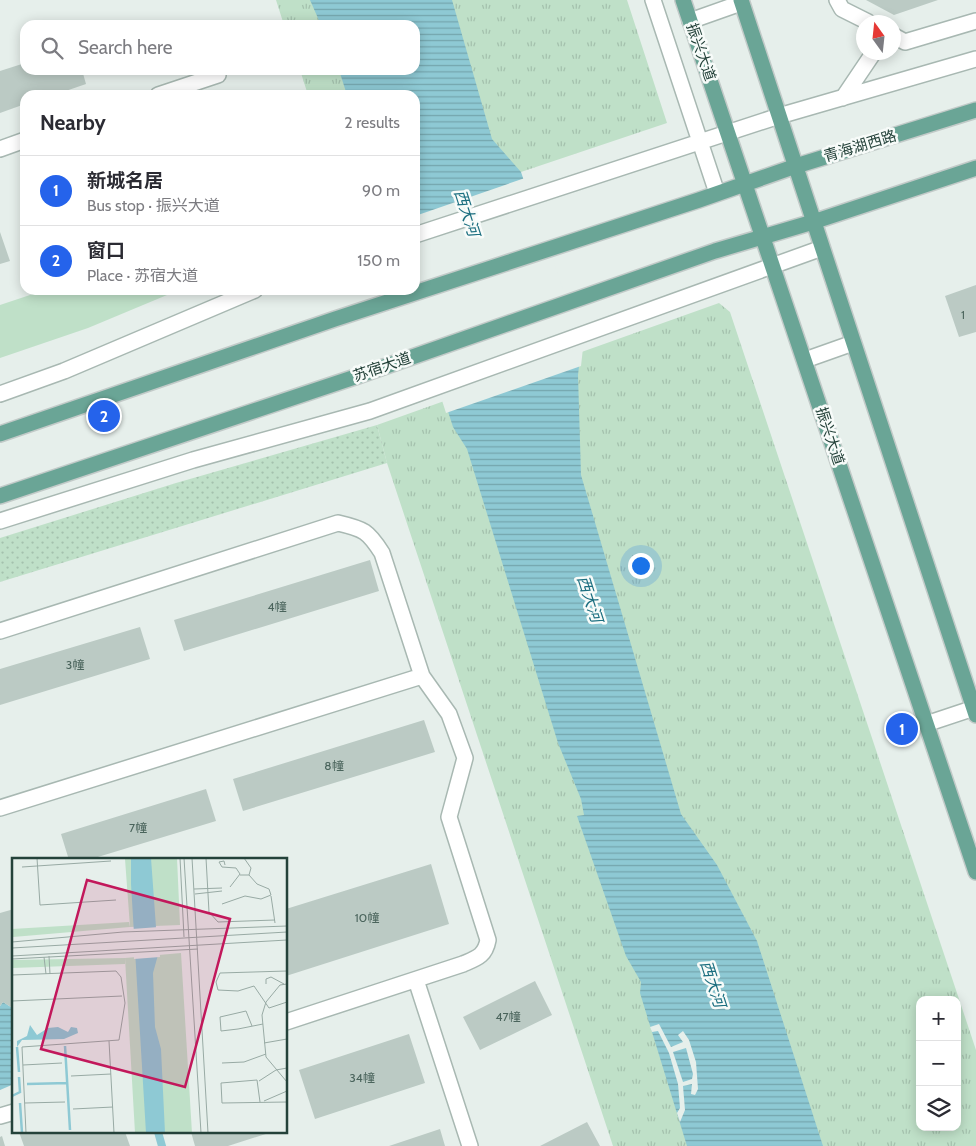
<!DOCTYPE html>
<html lang="en">
<head>
<meta charset="utf-8">
<style>
  :root { --surface:#fff; --page:#f2f2f3; --text:#2b2b33; --muted:#7c7c81; --line:#e1e1e2; --accent:#2563eb }
  body { margin:0; font-family:Cabin,"Noto Sans SC",sans-serif; background:var(--page); color:var(--text) }
  .controls { position:absolute; right:15px; bottom:15px; display:grid; overflow:hidden; border-radius:10px; box-shadow:0 2px 12px #0003 }
  .controls button { width:45px; height:45px; display:grid; place-items:center; padding:0; border:0; border-bottom:1px solid var(--line); background:var(--surface); color:var(--text); font:25px sans-serif }
  .compass { position:absolute; left:856px; top:15px; width:45px; height:45px; border-radius:50%; background:var(--surface); box-shadow:0 2px 12px #0003; rotate:345deg }
  .you { position:absolute; left:640px; top:565px; width:18px; height:18px; margin:-12px; border:4px solid #fff; border-radius:50%; background:#1a73e8; box-shadow:0 0 0 8px #1a73e833 }
  .badge { display:grid; place-items:center; width:32px; height:32px; border-radius:50%; background:var(--accent); color:#fff; font-size:16px; font-weight:700 }
  .pin { position:absolute; translate:-50% -50%; border:2px solid #fff; box-shadow:0 1px 5px #0006 }
  .list { margin:0; padding:0; list-style:none }
  h2 { display:flex; justify-content:space-between; align-items:center; height:65px; margin:0; padding:0 20px; font-size:21px }
  h2 small { font-size:16px; font-weight:400; color:var(--muted) }
  .list li { display:grid; grid-template-columns:32px 1fr auto; gap:15px; align-items:center; box-sizing:border-box; height:70px; padding:0 20px; border-top:1px solid var(--line) }
  .list b { display:block; font-size:19px; white-space:nowrap }
  .list p { margin:0; font-size:16px; white-space:nowrap; color:var(--muted) }
  .list em { font-size:16px; font-style:normal; color:var(--muted) }
  .icon { flex:none; width:28px; height:28px; fill:none; stroke:currentColor; stroke-width:2; stroke-linecap:round; stroke-linejoin:round }
  .map { position:relative; flex:none; width:976px; height:1146px; overflow:hidden }
  .search { position:absolute; background:var(--surface); box-shadow:0 2px 12px #0003; left:20px; top:20px; width:400px; height:55px; display:flex; align-items:center; gap:12px; box-sizing:border-box; padding:0 18px; border-radius:15px; color:var(--muted); font-size:19px }
  .panel { position:absolute; background:var(--surface); box-shadow:0 2px 12px #0003; left:20px; top:90px; width:400px; height:205px; border-radius:15px }
  .map>svg:first-child { display:block }
  .grass { fill:url(#grass-dots) }
  .park { fill:url(#park-tufts); fill-rule:evenodd }
  .garden { fill:#bfe0c8 }
  .water { fill:url(#water-rules) }
  .pier { fill:#e6efeb; fill-rule:evenodd }
  .lines { fill:none; stroke-linecap:round; stroke-linejoin:round }
  .stream { stroke:#8ec9d4; stroke-width:8 }
  .building { fill:#bbcac4 }
  .minor-casing { stroke:#a8b8b2; stroke-width:18 }
  .major-casing { stroke:#c2cac8; stroke-width:18 }
  .minor { stroke:#fff; stroke-width:15 }
  .major { stroke:#6aa596; stroke-width:15 }
  .labels { text-anchor:middle; dominant-baseline:central; stroke-width:5; stroke-linejoin:round; paint-order:stroke }
  .number-label { font-size:12px; fill:#4a645c }
  .street-label { font-size:15px; fill:#24423a; stroke:#f7fbf9 }
  .water-label { font-size:16px; font-style:italic; fill:#1c6f80; stroke:#f7fbf9 }
  .inset-river { fill:none; stroke:#8ec9d4; stroke-width:2.5 }
  .inset-road { fill:none; stroke:#98aaa4; stroke-width:1 }
  .view { fill:#c2185b; fill-opacity:0.15; stroke:#c2185b; stroke-width:2.5 }
  .inset-edge { fill:none; stroke:#24423a; stroke-width:2.5 }
</style>
</head>
<body>
<div class="map">
<svg width="976" height="1146" viewBox="0 0 976 1146">
  <defs>
    <pattern id="grass-dots" width="8" height="8" patternUnits="userSpaceOnUse" patternTransform="scale(1.25)"><rect width="8" height="8" fill="#bfe0c8"/><path d="M2 2h.1M6 6h.1" fill="none" stroke="#a4c1ad" stroke-width="1.8" stroke-linecap="round"/></pattern>
    <pattern id="park-tufts" width="24" height="20" patternUnits="userSpaceOnUse" patternTransform="scale(1.25)"><rect width="24" height="20" fill="#bfe0c8"/><path d="M3 7l-1-3M5 7V3M7 7l1-3M15 17l-1-3M17 17v-4M19 17l1-3" fill="none" stroke="#a4c1ad"/></pattern>
    <pattern id="water-rules" width="6" height="5" patternUnits="userSpaceOnUse" patternTransform="scale(1.25)"><rect width="6" height="5" fill="#8ec9d4"/><path d="M0 2.5h6" fill="none" stroke="#74a5ad"/></pattern>
  </defs>
  <rect width="100%" height="100%" fill="#e6efeb"/>
  <path class="grass" d="M 377,425 L 387,463 L 0,582 L 0,538 L 176,483 Z"/>
  <path class="park" d="M 276,0 L 627,0 L 667,123 L 521,172 L 415,204 L 415,95 L 308,95 L 300,70 L 415,70 L 415,25 L 284,25 Z
    M 719,303 L 730,312 L 976,1050 L 976,1146 L 613,1146 L 387,463 L 377,425 ZM 920,1000 L 957,1000 L 957,1127 L 920,1127 Z"/>
  <path class="garden" d="M 45,290 L 179,290 L 88,328 L 0,358 L 0,305 Z"/>
  <path class="water" d="M 310,0 L 452,0 L 492,139 L 521,172 L 581,349 L 578,375 L 581,475 L 681,814 L 717,865 L 757,941 L 823,1146 L 687,1146 L 640,993 L 641,982 L 626,956 L 577,816 L 584,815 L 581,799 L 558,743 L 467,449 L 453,427 L 409,290 L 415,290 L 415,95 L 347,95 L 339,70 L 415,70 L 415,25 L 321,25 Z
    M 3,1002 L 14,1009 L 14,1084 L 0,1090 L 0,1006 Z"/>
  <path class="pier" d="M 525,178 L 583,348 L 581,366 L 446,413 L 407,290 L 415,290 L 415,216 Z
    M 659,1024 L 671,1047 L 683,1042 L 678,1035 L 683,1031 L 689,1040 L 696,1062 L 698,1089 L 695,1095 L 691,1094 L 692,1084 L 683,1086 L 685,1110 L 680,1122 L 677,1113 L 680,1108 L 678,1084 L 669,1053 L 658,1031 L 652,1032 L 650,1027 ZM 686,1048 L 693,1074 L 692,1079 L 683,1082 L 673,1052 Z"/>
  <g class="lines">
    <path class="stream" d="M 158,1132 L 162,1146"/>
  </g>
  <path class="building" d="M 866,0 L 938,0 L 894,15 Z
    M 25,63 L 25,70 L 82,70 L 86,84 L 54,95 L 25,95 L 25,104 L 0,113 L 0,71 Z
    M 0,232 L 10,261 L 0,264 Z
    M 976,285 L 976,332 L 959,337 L 945,296 Z
    M 370,560 L 379,591 L 184,651 L 174,620 Z
    M 140,627 L 150,659 L 0,705 L 0,669 Z
    M 424,720 L 435,752 L 243,811 L 233,779 Z
    M 206,789 L 216,821 L 88,860 L 69,860 L 61,834 Z
    M 431,864 L 449,924 L 286,976 L 286,909 Z
    M 14,909 L 14,1009 L 3,1002 L 0,1006 L 0,913 Z
    M 535,981 L 552,1015 L 480,1050 L 463,1017 Z
    M 409,1034 L 425,1083 L 315,1119 L 299,1070 Z
    M 587,1122 L 600,1146 L 540,1146 Z
    M 440,1129 L 445,1146 L 389,1146 Z
    M 19,1132 L 125,1132 L 130,1146 L 24,1146 Z
    M 191,1132 L 269,1132 L 269,1133 L 228,1146 L 195,1146 Z
    M 2,1136 L 5,1146 L 0,1146 L 0,1137 Z"/>
  <g class="lines">
    <g class="minor-casing">
      <path id="minor" d="M 653,0 L 717,193
        M 837,0 L 842,9 L 868,22
        M 690,21 L 741,3
        M 894,36 L 905,42 L 976,21
        M 158,95 L 218,75
        M 843,98 L 874,52
        M 0,149 L 25,140
        M 415,235 L 779,116 L 976,59
        M 805,360 L 853,343
        M 0,394 L 64,371 L 255,290
        M 0,521 L 193,460 L 370,411 L 822,248
        M 0,631 L 338,523 C 364,529 368,531 382,553 L 422,676 L 449,714 L 465,758 L 449,817 L 488,940 C 485,956 477,958 463,964 L 286,1022
        M 926,724 L 974,708
        M 0,808 L 422,676
        M 416,980 L 470,1146
        M 0,1116 L 14,1112"/>
    </g>
    <g class="major-casing">
      <path id="major" d="M 683,0 L 976,872
        M 741,0 L 976,715
        M 0,434 L 335,319 L 699,200 L 796,166 L 976,110
        M 0,496 L 358,376 L 715,251 L 813,222 L 976,168"/>
    </g>
    <use href="#minor" class="minor"/>
    <use href="#major" class="major"/>
  </g>
  <g class="labels">
    <g class="number-label">
      <text x="963" y="314">1</text>
      <text x="277" y="606">4幢</text>
      <text x="75" y="664">3幢</text>
      <text x="334" y="765">8幢</text>
      <text x="138" y="827">7幢</text>
      <text x="367" y="917">10幢</text>
      <text x="508" y="1016">47幢</text>
      <text x="362" y="1077">34幢</text>
    </g>
    <g class="street-label">
      <text transform="translate(701 52) rotate(71)">振兴大道</text>
      <text transform="translate(860 146) rotate(-17)">青海湖西路</text>
      <text transform="translate(382 367) rotate(-19)">苏宿大道</text>
      <text transform="translate(830 436) rotate(72)">振兴大道</text>
    </g>
    <g class="water-label">
      <text transform="translate(467 213) rotate(72)">西大河</text>
      <text transform="translate(590 599) rotate(72)">西大河</text>
      <text transform="translate(713 984) rotate(72)">西大河</text>
    </g>
  </g>
  <g transform="translate(12 858)">
    <rect width="275" height="275" fill="#e6efeb"/>
    <path d="M 113,100 L 113,106 L 0,110 L 0,102 Z" fill="#bfe0c8"/>
    <path d="M 165,0 L 168,67 L 118,69 L 113,1 ZM 169,95 L 180,275 L 123,275 L 113,100 Z" fill="#bfe0c8"/>
    <path d="M 117,64 L 118,69 L 1,79 L 0,71 Z" fill="#bfe0c8"/>
    <path d="M 139,0 L 146,97 L 141,115 L 143,169 L 149,191 L 153,275 L 134,275 L 119,26 L 119,1 ZM 18,167 L 25,177 L 36,170 L 46,169 L 56,174 L 59,169 L 65,170 L 66,175 L 52,181 L 10,182 L 5,189 L 5,183 L 15,178 Z" fill="#8ec9d4"/>
    <path d="M 147,69 L 148,99 L 122,101 L 120,71 Z" fill="#e6efeb"/>
    <path class="inset-river" d="M 53,188 L 58,272M 5,189 L 7,214M 15,226 L 56,225M 0,238 L 8,234 L 7,219M 8,245 L 10,275"/>
    <path class="inset-road" d="M 25,0 L 28,47 L 104,42M 168,0 L 172,79M 172,0 L 189,275M 180,0 L 196,275M 194,0 L 197,54 L 206,64 L 263,62M 232,0 L 239,10 L 237,17M 213,7 L 212,3 L 207,4 L 210,9 L 224,10 L 228,16 L 218,29M 10,9 L 99,3M 182,31 L 210,30M 183,36 L 210,33M 259,38 L 263,65M 210,46 L 233,38 L 249,41 L 259,37 L 257,31 L 245,26 L 237,17 L 228,17M 0,84 L 111,74 L 275,68M 0,90 L 275,74M 0,98 L 275,82M 37,98 L 38,116M 32,99 L 34,116M 0,101 L 186,91M 275,113 L 208,115 L 204,124 L 206,132 L 226,133 L 242,128 L 257,150 L 275,144M 0,117 L 104,113 L 109,119 L 113,145 L 107,182 L 10,189 L 14,275M 254,126 L 254,121 L 259,119 L 272,126M 275,126 L 268,127 L 254,144 L 250,157 L 254,199 L 275,224M 0,143 L 110,138M 240,168 L 234,153 L 208,159 L 209,173 L 226,171 L 251,166M 97,183 L 102,275M 252,185 L 275,181M 210,205 L 232,204 L 254,196M 11,207 L 50,205M 59,218 L 99,216M 247,223 L 264,212 L 275,210M 252,243 L 275,233M 248,244 L 245,222 L 209,225 L 210,245 L 275,244M 13,245 L 53,244M 61,251 L 101,249"/>
    <path class="view" d="M 75,22 L 218,61 L 173,229 L 29,191 Z"/>
    <rect width="275" height="275" class="inset-edge"/>
  </g>
</svg>
<div class="controls">
<button>+</button>
<button>−</button>
<button><svg class="icon" aria-label="layers" viewBox="0 0 24 24"><path d="M12 4l9 5-9 5-9-5zM3 14l9 5 9-5"/></svg></button>
</div>
<svg class="compass" viewBox="-18 -18 36 36"><path d="M0-13l5 13h-10z" fill="#e53935"/><path d="M0 13l5-13h-10z" fill="#7c7c81"/></svg>
<div class="you"></div>
<div class="pin badge" style="left:902px;top:729px">1</div>
<div class="pin badge" style="left:104px;top:416px">2</div>
<div class="search"><svg class="icon" aria-label="search" viewBox="0 0 24 24"><circle cx="10" cy="10" r="6"/><path d="M15 15l6 6"/></svg>Search here</div>
<section class="panel">
<h2>Nearby<small>2 results</small></h2>
<ul class="list">
<li><span class="badge">1</span><div><b>新城名居</b><p>Bus stop · 振兴大道</p></div><em>90 m</em></li>
<li><span class="badge">2</span><div><b>窗口</b><p>Place · 苏宿大道</p></div><em>150 m</em></li>
</ul>
</section>
</div>
</body>
</html>
